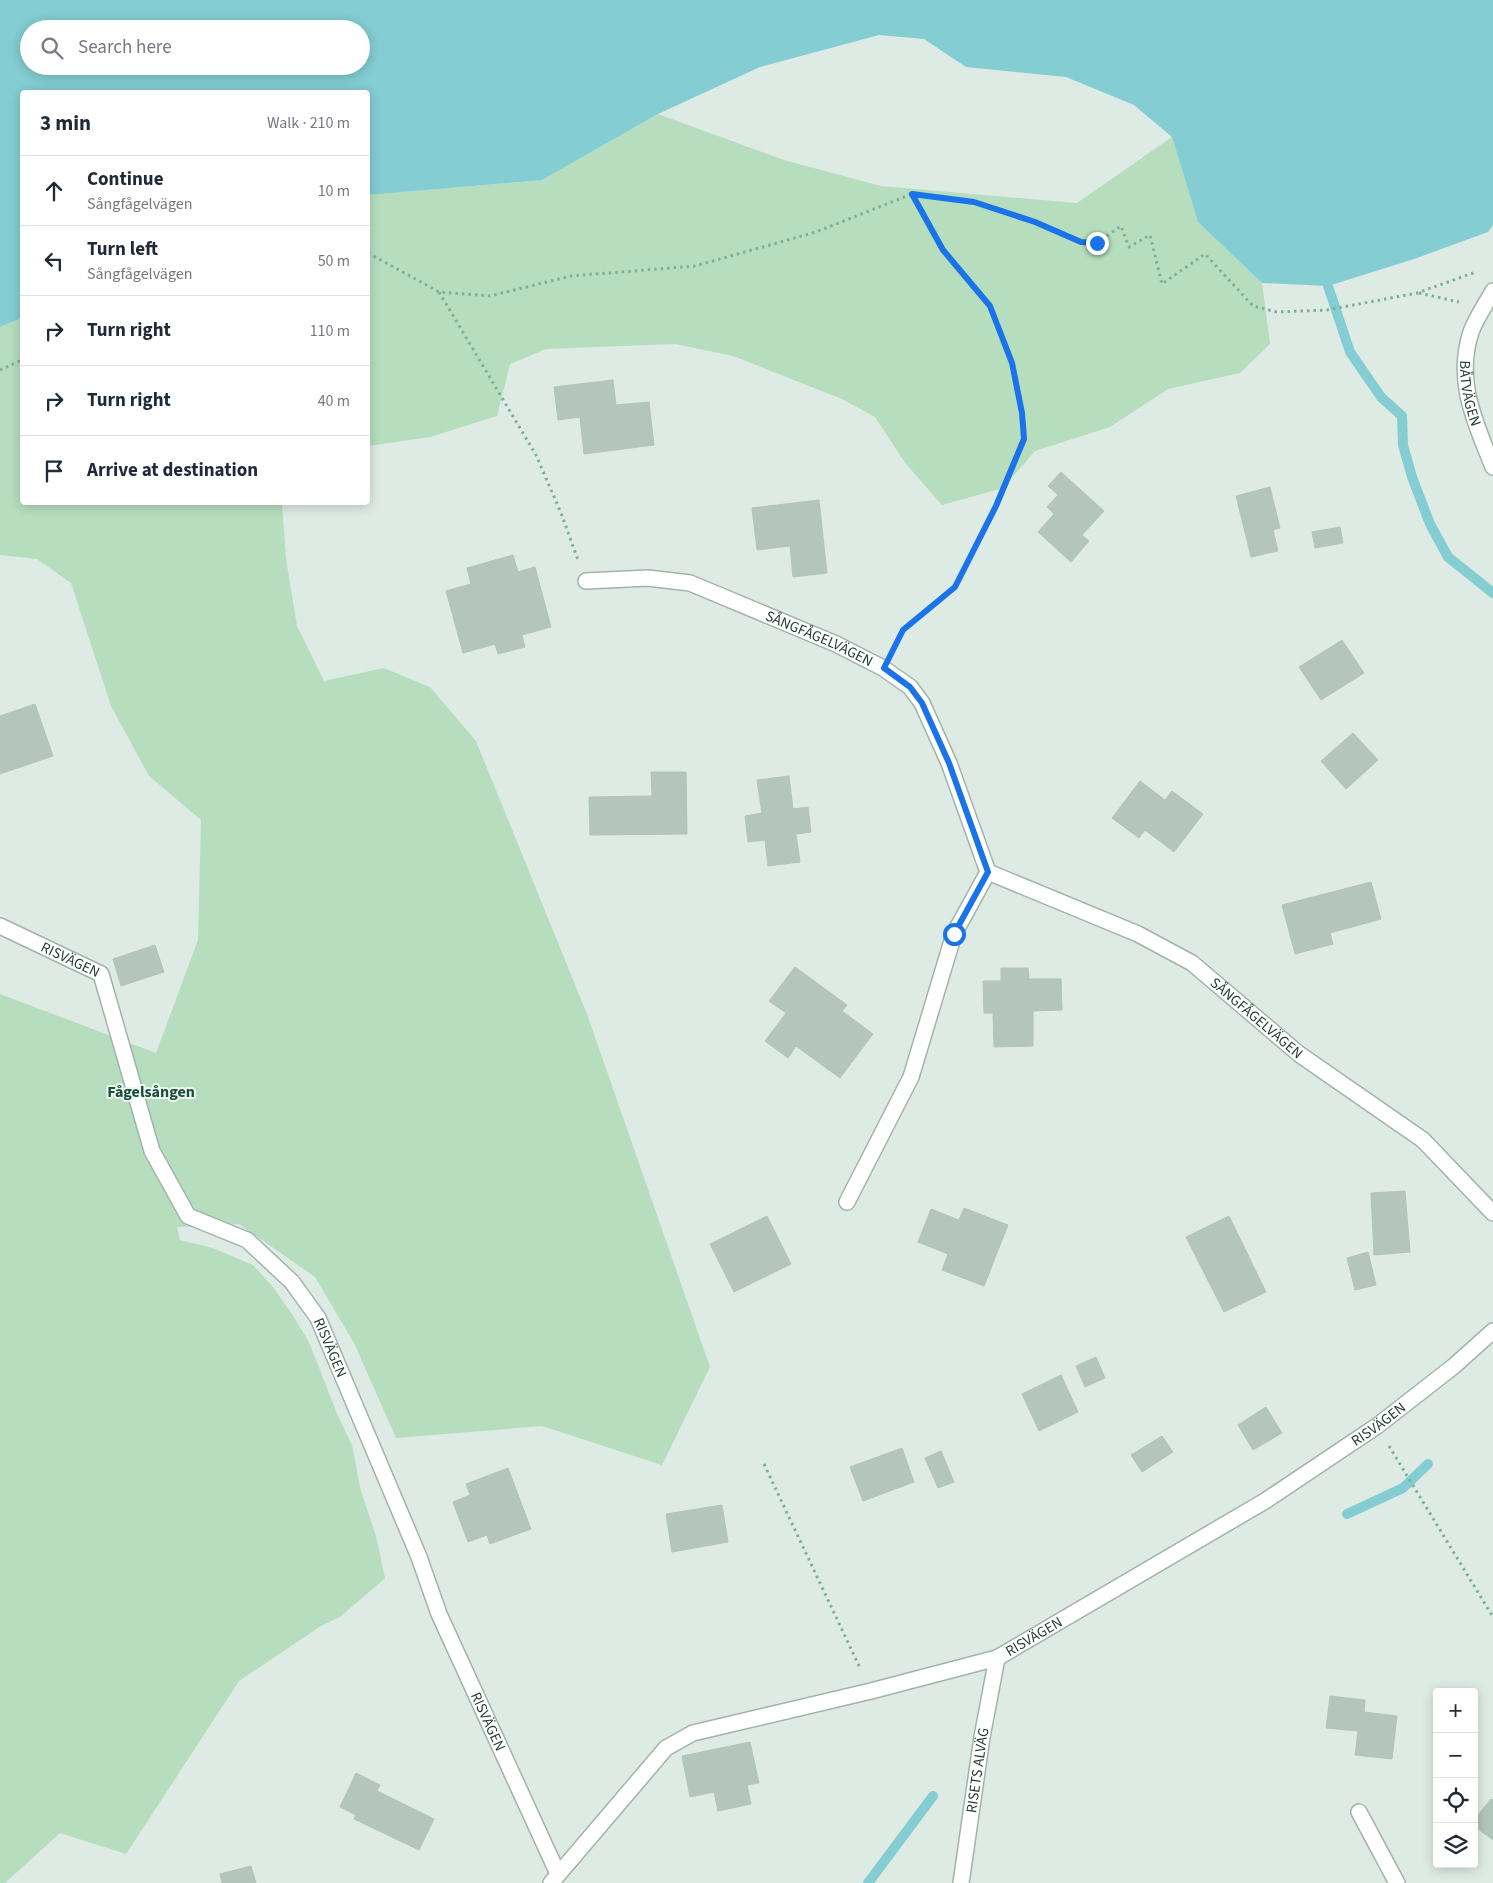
<!DOCTYPE html>
<html lang="en">
<head>
<meta charset="utf-8">
<style>
  :root { --surface:#fff; --page:#f2f2f3; --text:#1f2937; --muted:#747a83; --line:#e0e1e3 }
  body { margin:0; font-family:"Source Sans 3",sans-serif; background:var(--page); color:var(--text) }
  .controls { position:absolute; right:15px; bottom:15px; display:grid; overflow:hidden; border-radius:5px; box-shadow:0 2px 12px #0003 }
  .controls button { width:45px; height:45px; display:grid; place-items:center; padding:0; border:0; border-bottom:1px solid var(--line); background:var(--surface); color:var(--text); font:25px sans-serif }
  .stop { position:absolute; width:15px; height:15px; margin:-11px; border:4px solid #1a73e8; border-radius:50%; background:#fff }
  .stop.end { background:#1a73e8; border-color:#fff; box-shadow:0 1px 5px #0008 }
  .list { margin:0; padding:0; list-style:none }
  h2 { display:flex; justify-content:space-between; align-items:center; height:65px; margin:0; padding:0 20px; font-size:21px }
  h2 small { font-size:16px; font-weight:400; color:var(--muted) }
  .list li { display:grid; grid-template-columns:32px 1fr auto; gap:15px; align-items:center; box-sizing:border-box; height:70px; padding:0 20px; border-top:1px solid var(--line) }
  .list b { display:block; font-size:19px; white-space:nowrap }
  .list p { margin:0; font-size:16px; white-space:nowrap; color:var(--muted) }
  .list em { font-size:16px; font-style:normal; color:var(--muted) }
  .icon { flex:none; width:28px; height:28px; fill:none; stroke:currentColor; stroke-width:2; stroke-linecap:round; stroke-linejoin:round }
  .map { position:relative; flex:none; width:1493px; height:1883px; overflow:hidden }
  .search { position:absolute; background:var(--surface); box-shadow:0 2px 12px #0003; left:20px; top:20px; width:350px; height:55px; display:flex; align-items:center; gap:12px; box-sizing:border-box; padding:0 18px; border-radius:28px; color:var(--muted); font-size:19px }
  .panel { position:absolute; background:var(--surface); box-shadow:0 2px 12px #0003; left:20px; top:90px; width:350px; height:415px; border-radius:5px }
  .map>svg:first-child { display:block }
  .green { fill:#b6ddbe }
  .water { fill:#83cdd3; fill-rule:evenodd }
  .lines { fill:none; stroke-linecap:round; stroke-linejoin:round }
  .stream { stroke:#83cdd3; stroke-width:10 }
  .building { fill:#b4c5bd; stroke:#b1c4bb }
  .service-casing { stroke:#a1b3ab; stroke-width:18 }
  .minor-casing { stroke:#a1b3ab; stroke-width:18 }
  .path { stroke:#7db09c; stroke-width:3; stroke-dasharray:2.5 4; stroke-linecap:butt }
  .service { stroke:#fff; stroke-width:15 }
  .minor { stroke:#fff; stroke-width:15 }
  .route { stroke:#1a73e8; stroke-width:6 }
  .labels { text-anchor:middle; dominant-baseline:central; stroke-width:4; stroke-linejoin:round; paint-order:stroke }
  .street-label { font-size:15px; fill:#1f3b31; stroke:#eff7f2 }
  .neighbourhood-label { font-size:16px; font-weight:bold; fill:#1b4e3d; stroke:#eff7f2 }
</style>
</head>
<body>
<div class="map">
<svg width="1493" height="1883" viewBox="0 0 1493 1883">
  <rect width="100%" height="100%" fill="#deebe4"/>
  <path class="green" d="M 658,114 L 784,160 L 881,186 L 1077,203 L 1172,137 L 1198,222 L 1262,283 L 1270,344 L 1240,373 L 1168,389 L 1110,427 L 1035,451 L 1003,488 L 942,505 L 906,464 L 875,417 L 842,399 L 733,356 L 675,344 L 546,349 L 510,364 L 497,416 L 430,437 L 368,446 L 368,195 L 542,180 Z
    M 22,318 L 22,502 L 282,503 L 286,559 L 297,626 L 324,681 L 384,668 L 430,687 L 476,741 L 587,1014 L 710,1367 L 662,1465 L 542,1426 L 396,1438 L 354,1343 L 315,1277 L 239,1224 L 177,1227 L 180,1240 L 213,1248 L 253,1265 L 272,1286 L 292,1314 L 309,1342 L 338,1416 L 352,1445 L 361,1491 L 376,1536 L 385,1578 L 340,1617 L 321,1626 L 239,1681 L 126,1854 L 60,1833 L 5,1883 L 0,1883 L 0,994 L 156,1053 L 198,940 L 201,820 L 149,776 L 111,706 L 71,583 L 37,559 L 0,555 L 0,327 Z"/>
  <path class="water" d="M 0,0 L 1493,0 L 1493,225 L 1488,232 L 1414,259 L 1328,286 L 1262,283 L 1198,222 L 1172,137 L 1134,105 L 1066,77 L 966,67 L 924,39 L 879,35 L 760,67 L 658,114 L 542,180 L 368,195 L 368,92 L 22,92 L 22,318 L 0,327 ZM 29,29 L 361,29 L 361,66 L 29,66 Z"/>
  <g class="lines">
    <path class="stream" d="M 1328,286 L 1350,352 L 1381,397 L 1402,416 L 1403,445 L 1412,477 L 1430,524 L 1448,557 L 1493,593
      M 1347,1514 L 1403,1488 L 1428,1464
      M 868,1883 L 933,1796"/>
  </g>
  <path class="building" d="M 613,380 L 616,405 L 649,402 L 654,445 L 584,454 L 580,417 L 558,420 L 554,387 Z
    M 1061,472 L 1104,511 L 1082,535 L 1089,541 L 1071,562 L 1038,532 L 1054,514 L 1047,507 L 1058,495 L 1048,486 Z
    M 1270,487 L 1280,528 L 1273,530 L 1278,551 L 1251,557 L 1236,496 Z
    M 819,500 L 827,573 L 793,577 L 790,546 L 757,550 L 752,508 Z
    M 1340,527 L 1343,543 L 1315,548 L 1312,532 Z
    M 513,555 L 518,572 L 535,567 L 551,627 L 522,635 L 525,647 L 498,654 L 495,644 L 463,653 L 446,591 L 471,584 L 467,568 Z
    M 1342,640 L 1364,673 L 1321,700 L 1299,667 Z
    M 35,704 L 53,756 L 0,774 L 0,716 Z
    M 1353,733 L 1378,760 L 1346,789 L 1321,761 Z
    M 651,772 L 686,772 L 687,834 L 590,835 L 589,797 L 652,796 Z
    M 789,776 L 793,809 L 808,807 L 811,832 L 796,834 L 800,862 L 768,866 L 765,840 L 748,842 L 745,816 L 762,813 L 757,780 Z
    M 1140,781 L 1165,800 L 1172,791 L 1203,814 L 1174,852 L 1145,830 L 1139,838 L 1112,818 Z
    M 1371,882 L 1381,919 L 1330,933 L 1333,944 L 1295,954 L 1282,905 Z
    M 155,945 L 164,972 L 121,986 L 113,959 Z
    M 795,967 L 847,1005 L 842,1011 L 873,1034 L 840,1078 L 796,1046 L 788,1058 L 765,1041 L 786,1013 L 769,1001 Z
    M 1001,968 L 1028,968 L 1029,979 L 1061,979 L 1062,1010 L 1033,1011 L 1033,1046 L 994,1047 L 993,1013 L 984,1013 L 983,981 L 1001,981 Z
    M 1405,1191 L 1410,1252 L 1374,1255 L 1371,1193 Z
    M 964,1208 L 1008,1225 L 984,1286 L 942,1270 L 948,1254 L 918,1242 L 931,1209 L 959,1220 Z
    M 767,1216 L 791,1264 L 734,1292 L 710,1244 Z
    M 1229,1216 L 1266,1292 L 1224,1312 L 1186,1237 Z
    M 1368,1252 L 1376,1285 L 1355,1290 L 1347,1258 Z
    M 1096,1357 L 1105,1378 L 1085,1387 L 1076,1366 Z
    M 1061,1375 L 1078,1412 L 1039,1431 L 1022,1394 Z
    M 1266,1407 L 1282,1433 L 1253,1450 L 1238,1425 Z
    M 1162,1436 L 1173,1452 L 1142,1472 L 1131,1455 Z
    M 902,1448 L 914,1482 L 863,1501 L 850,1467 Z
    M 941,1451 L 954,1482 L 938,1488 L 925,1458 Z
    M 508,1468 L 531,1529 L 490,1544 L 487,1535 L 468,1542 L 453,1502 L 470,1495 L 466,1484 Z
    M 722,1505 L 728,1542 L 672,1552 L 666,1514 Z
    M 1330,1696 L 1365,1700 L 1364,1712 L 1397,1716 L 1392,1759 L 1355,1755 L 1358,1731 L 1326,1728 Z
    M 750,1742 L 759,1783 L 747,1785 L 751,1804 L 718,1811 L 714,1792 L 690,1797 L 682,1756 Z
    M 356,1773 L 380,1785 L 377,1791 L 434,1819 L 419,1850 L 354,1819 L 356,1815 L 340,1807 Z
    M 1491,1799 L 1493,1800 L 1493,1840 L 1474,1826 L 1474,1820 Z
    M 251,1866 L 256,1883 L 222,1883 L 220,1874 Z"/>
  <g class="lines">
    <g class="service-casing">
      <path id="service" d="M 1359,1812 L 1397,1883"/>
    </g>
    <g class="minor-casing">
      <g id="minor">
        <path id="s1" d="M 1493,291 C 1486,304 1476,318 1471,332 C 1455,381 1475,422 1493,467"/>
        <path id="s2" d="M 586,581 L 648,578 L 690,583 L 836,644 L 883,668 L 910,687 L 922,703 L 949,763 L 988,872"/>
        <path id="s3" d="M 0,926 L 101,974 L 152,1151 L 188,1216 L 247,1240 L 292,1282 L 318,1318 L 419,1557 L 439,1614 L 558,1874"/>
        <path id="s4" d="M 847,1202 L 911,1077 L 954,934 L 988,872 L 1138,934 L 1192,963 L 1299,1054 L 1423,1140 L 1493,1213"/>
        <path id="s5" d="M 551,1883 L 666,1748 L 693,1733 L 871,1691 L 997,1658 L 1265,1501 L 1377,1426 L 1454,1366 L 1493,1331"/>
        <path id="s6" d="M 961,1883 L 982,1737 L 997,1658"/>
      </g>
    </g>
    <path class="path" d="M 368,253 L 439,292 L 490,296 L 571,276 L 695,266 L 816,232 L 912,194 L 974,202 L 1035,222 L 1081,241 L 1097,243 L 1121,226 L 1129,247 L 1150,235 L 1162,284 L 1205,254 L 1253,306 L 1277,312 L 1327,310 L 1417,293 L 1476,272
      M 439,292 L 536,455 L 561,513 L 578,560
      M 1419,293 L 1459,302
      M 0,370 L 22,360
      M 895,646 L 903,630 L 955,587 L 996,506 L 1024,439 L 1022,413 L 1012,363 L 989,306 L 943,250 L 912,195
      M 1389,1446 L 1493,1617
      M 764,1464 L 860,1668"/>
    <use href="#service" class="service"/>
    <use href="#minor" class="minor"/>
  </g>
  <g class="lines">
    <path class="route" d="M 954,934 L 988,872 L 949,763 L 922,703 L 910,687 L 884,668 L 903,630 L 955,587 L 996,506 L 1024,439 L 1022,413 L 1012,363 L 990,306 L 943,250 L 912,194 L 974,202 L 1035,222 L 1081,242 L 1097,243"/>
  </g>
  <g class="labels">
    <g class="street-label">
      <text stroke="none"><textPath href="#s1" startOffset="109">BÅTVÄGEN</textPath></text>
      <text stroke="none"><textPath href="#s2" startOffset="245">SÅNGFÅGELVÄGEN</textPath></text>
      <text stroke="none"><textPath href="#s3" startOffset="78">RISVÄGEN</textPath></text>
      <text stroke="none"><textPath href="#s4" startOffset="669">SÅNGFÅGELVÄGEN</textPath></text>
      <text stroke="none"><textPath href="#s3" startOffset="572">RISVÄGEN</textPath></text>
      <text stroke="none"><textPath href="#s5" startOffset="969">RISVÄGEN</textPath></text>
      <text stroke="none"><textPath href="#s5" startOffset="564">RISVÄGEN</textPath></text>
      <text stroke="none"><textPath href="#s3" startOffset="978">RISVÄGEN</textPath></text>
      <text stroke="none"><textPath href="#s6" startOffset="114">RISETS ALVÄG</textPath></text>
    </g>
    <g class="neighbourhood-label">
      <text x="151" y="1092">Fågelsången</text>
    </g>
  </g>
</svg>
<div class="controls">
<button>+</button>
<button>−</button>
<button><svg class="icon" aria-label="locate" viewBox="0 0 24 24"><circle cx="12" cy="12" r="6"/><path d="M12 2v4M12 18v4M2 12h4M18 12h4"/></svg></button>
<button><svg class="icon" aria-label="layers" viewBox="0 0 24 24"><path d="M12 4l9 5-9 5-9-5zM3 14l9 5 9-5"/></svg></button>
</div>
<div class="stop" style="left:954px;top:934px"></div>
<div class="stop end" style="left:1097px;top:243px"></div>
<div class="search"><svg class="icon" aria-label="search" viewBox="0 0 24 24"><circle cx="10" cy="10" r="6"/><path d="M15 15l6 6"/></svg>Search here</div>
<section class="panel">
<h2>3 min<small>Walk · 210 m</small></h2>
<ul class="list">
<li><svg class="icon" aria-label="ahead" viewBox="0 0 24 24"><path d="M12 20V5M6 11l6-6 6 6"/></svg><div><b>Continue</b><p>Sångfågelvägen</p></div><em>10 m</em></li>
<li><svg class="icon" aria-label="left" viewBox="0 0 24 24"><path d="M17 20v-9H6M10 6l-5 5 5 5"/></svg><div><b>Turn left</b><p>Sångfågelvägen</p></div><em>50 m</em></li>
<li><svg class="icon" aria-label="right" viewBox="0 0 24 24"><path d="M7 20v-9h11M14 6l5 5-5 5"/></svg><div><b>Turn right</b></div><em>110 m</em></li>
<li><svg class="icon" aria-label="right" viewBox="0 0 24 24"><path d="M7 20v-9h11M14 6l5 5-5 5"/></svg><div><b>Turn right</b></div><em>40 m</em></li>
<li><svg class="icon" aria-label="arrive" viewBox="0 0 24 24"><path d="M6 21V4h12l-3 4 3 4H6"/></svg><div><b>Arrive at destination</b></div></li>
</ul>
</section>
</div>
</body>
</html>
